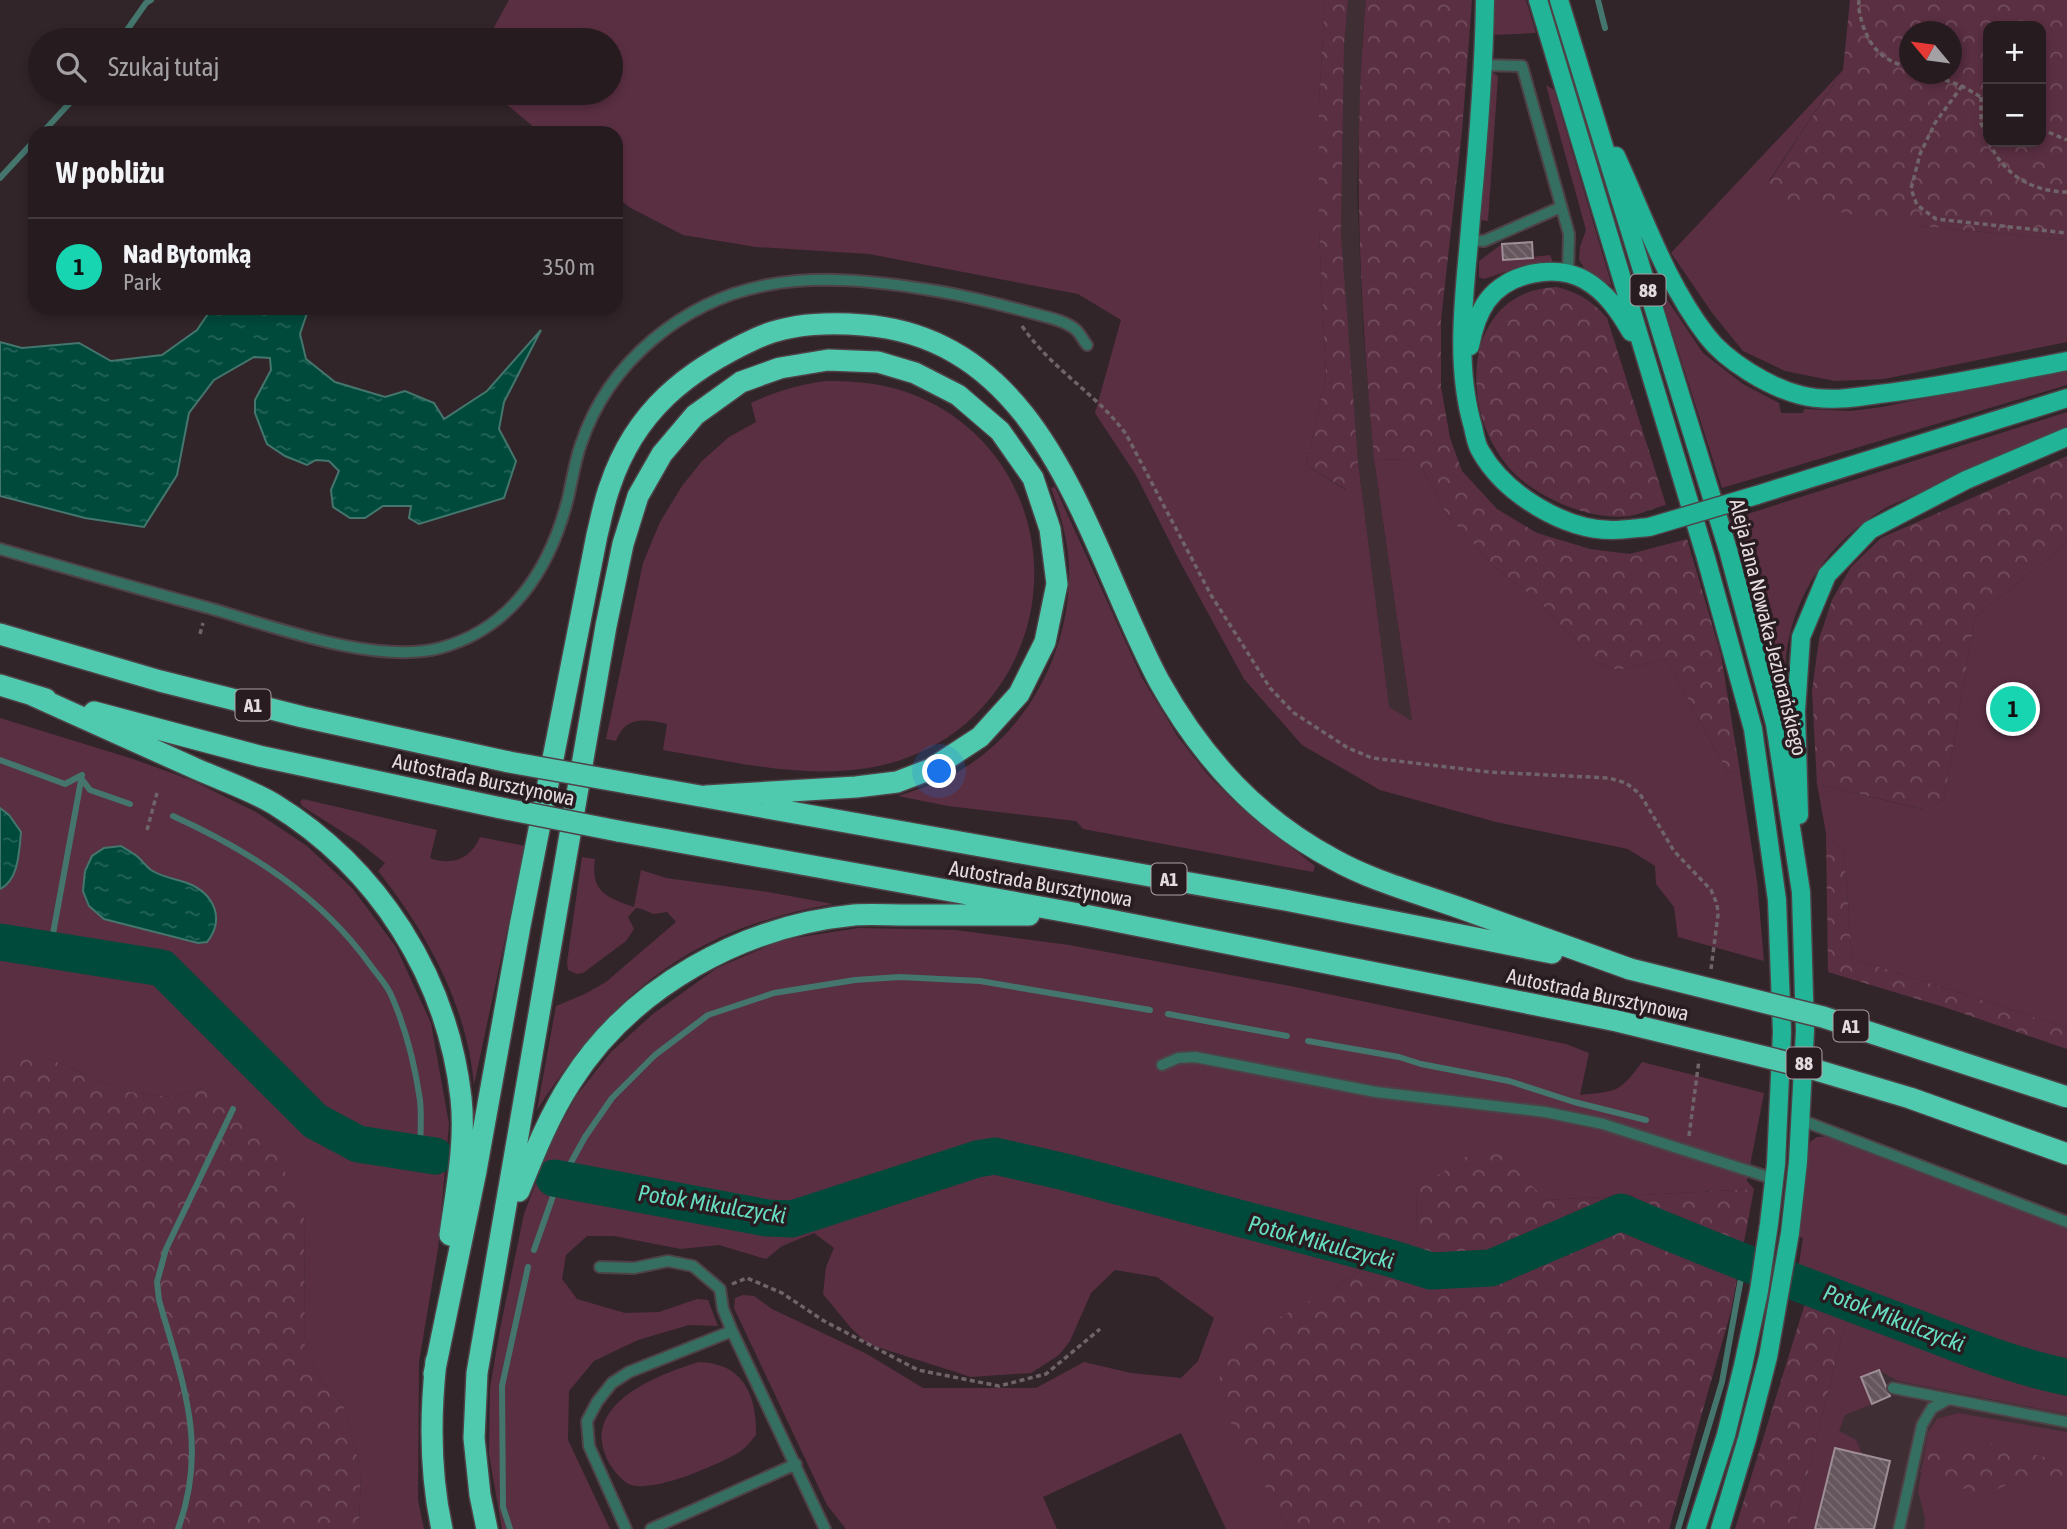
<!DOCTYPE html>
<html lang="pl">
<head>
<meta charset="utf-8">
<style>
  :root { --surface:#261c20; --page:#2e2529; --text:#f1f3f6; --muted:#a4a1a5; --line:#423a3e; --accent:#18d5b2 }
  body { margin:0; font-family:"Asap Condensed",sans-serif; background:var(--page); color:var(--text) }
  .controls { position:absolute; right:21px; top:21px; display:grid; overflow:hidden; border-radius:14px; box-shadow:0 4px 10px #0003 }
  .controls button { width:63px; height:63px; display:grid; place-items:center; padding:0; border:0; border-bottom:2px solid var(--line); background:var(--surface); color:var(--text); font:35px sans-serif }
  .compass { position:absolute; left:1899px; top:21px; width:63px; height:63px; border-radius:50%; background:var(--surface); box-shadow:0 4px 10px #0003; rotate:299deg }
  .you { position:absolute; left:940px; top:772px; width:24px; height:24px; margin:-18px; border:5px solid #fff; border-radius:50%; background:#1a73e8; box-shadow:0 0 0 10px #1a73e833 }
  .badge { display:grid; place-items:center; width:46px; height:46px; border-radius:50%; background:var(--accent); color:#111; font-size:23px; font-weight:700 }
  .pin { position:absolute; translate:-50% -50%; border:4px solid #fff; box-shadow:0 2px 7px #0006 }
  .list { margin:0; padding:0; list-style:none }
  h2 { display:flex; justify-content:space-between; align-items:center; height:91px; margin:0; padding:0 28px; font-size:30px }
  h2 small { font-size:23px; font-weight:400; color:var(--muted) }
  .list li { display:grid; grid-template-columns:46px 1fr auto; gap:21px; align-items:center; box-sizing:border-box; height:98px; padding:0 28px; border-top:2px solid var(--line) }
  .list b { display:block; font-size:26px; white-space:nowrap }
  .list p { margin:0; font-size:23px; white-space:nowrap; color:var(--muted) }
  .list em { font-size:23px; font-style:normal; color:var(--muted) }
  .icon { flex:none; width:38px; height:38px; fill:none; stroke:currentColor; stroke-width:2; stroke-linecap:round; stroke-linejoin:round }
  .map { position:relative; flex:none; width:2067px; height:1529px; overflow:hidden }
  .search { position:absolute; background:var(--surface); box-shadow:0 4px 10px #0003; left:28px; top:28px; width:595px; height:77px; display:flex; align-items:center; gap:18px; box-sizing:border-box; padding:0 24px; border-radius:38px; color:var(--muted); font-size:26px }
  .panel { position:absolute; background:var(--surface); box-shadow:0 4px 10px #0003; left:28px; top:126px; width:595px; height:189px; border-radius:21px }
  .map>svg:first-child { display:block }
  .built { fill:#402e35 }
  .green { fill:#5a2f42; fill-rule:evenodd }
  .forest { fill:url(#forest-crowns); fill-rule:evenodd }
  .water { fill:url(#water-ripples); stroke:#44766d; stroke-width:2 }
  .lines { fill:none; stroke-linecap:round; stroke-linejoin:round }
  .stream { stroke:#44766d; stroke-width:6 }
  .river { stroke:#004a3c; stroke-width:37 }
  .building { fill:url(#building-back-hatch); stroke:#9e8e95; stroke-width:2 }
  .lane-casing { stroke:#4e4247; stroke-width:14 }
  .primary-casing { stroke:#4e4247; stroke-width:21 }
  .highway-casing { stroke:#4e4247; stroke-width:24 }
  .path { stroke:#6f6468; stroke-width:3.5; stroke-dasharray:5 3.5; stroke-linecap:butt }
  .lane { stroke:#356f61; stroke-width:10 }
  .primary { stroke:#21b497; stroke-width:18 }
  .highway { stroke:#50caae; stroke-width:21 }
  .primary-bridge-casing { stroke:#4e4247; stroke-width:21; stroke-linecap:butt }
  .highway-bridge-casing { stroke:#4e4247; stroke-width:24; stroke-linecap:butt }
  .primary-bridge { stroke:#21b497; stroke-width:18 }
  .highway-bridge { stroke:#50caae; stroke-width:21 }
  .labels { text-anchor:middle; dominant-baseline:central; stroke-width:7; stroke-linejoin:round; paint-order:stroke }
  .shield { fill:#281c21; stroke:#aba2a5; stroke-width:2 }
  .shield-label { font-size:19px; font-weight:bold; fill:#e3dbde }
  .street-label { font-size:21px; fill:#e3dbde; stroke:#281c21 }
  .water-label { font-size:23px; font-style:italic; fill:#67ddc1; stroke:#281c21 }
</style>
</head>
<body>
<div class="map">
<svg width="2067" height="1529" viewBox="0 0 2067 1529">
  <defs>
    <pattern id="forest-crowns" width="20" height="18" patternUnits="userSpaceOnUse" patternTransform="scale(1.75)"><rect width="20" height="18" fill="#5a2f42"/><path d="M2 6a3 3 0 1 1 6 0M12 15a3 3 0 1 1 6 0" fill="none" stroke="#724d5d"/></pattern>
    <pattern id="water-ripples" width="26" height="14" patternUnits="userSpaceOnUse" patternTransform="scale(1.75)"><rect width="26" height="14" fill="#004a3c"/><path d="M2 4q2-2 4 0t4 0M15 11q2-2 4 0t4 0" fill="none" stroke="#256458"/></pattern>
    <pattern id="building-back-hatch" width="6" height="6" patternUnits="userSpaceOnUse" patternTransform="scale(1.75)"><rect width="6" height="6" fill="#64565c"/><path d="M-1 5l2 2M0 0l6 6M5-1l2 2" fill="none" stroke="#7a6e73"/></pattern>
  </defs>
  <rect width="100%" height="100%" fill="#32252a"/>
  <path class="built" d="M 1348,0 L 1366,0 L 1362,44 L 1357,188 L 1363,329 L 1374,459 L 1412,721 L 1388,707 L 1358,462 L 1350,371 L 1341,234 L 1344,46 Z
    M 1842,1360 L 2067,1405 L 2067,1529 L 1801,1529 Z"/>
  <path class="green" d="M 509,0 L 1325,0 L 1319,102 L 1319,231 L 1326,377 L 1306,465 L 1346,490 L 1358,462 L 1389,707 L 1412,721 L 1374,459 L 1410,460 L 1423,469 L 1447,515 L 1495,567 L 1541,603 L 1595,662 L 1618,670 L 1666,659 L 1728,773 L 1740,772 L 1757,881 L 1764,961 L 1678,937 L 1674,907 L 1656,884 L 1655,866 L 1628,849 L 1496,822 L 1380,790 L 1302,745 L 1244,679 L 1178,558 L 1136,475 L 1095,413 L 1121,320 L 1078,294 L 869,254 L 756,247 L 683,235 L 629,207 L 616,196 L 616,133 L 541,133 L 493,93 L 611,93 L 611,40 L 487,40 Z
    M 1493,0 L 1526,0 L 1536,33 L 1492,35 Z
    M 1843,70 L 1769,181 L 1921,226 L 2067,240 L 2067,342 L 1884,379 L 1835,381 L 1785,371 L 1743,351 L 1713,314 L 1671,253 Z
    M 1493,73 L 1498,76 L 1488,221 L 1480,220 L 1491,76 Z
    M 1546,85 L 1554,90 L 1612,286 L 1585,269 L 1579,260 L 1580,247 L 1586,230 Z
    M 1502,244 L 1504,260 L 1550,255 L 1553,262 L 1526,265 L 1484,279 L 1479,277 L 1479,261 Z
    M 1662,292 L 1703,353 L 1743,384 L 1779,403 L 1781,413 L 1803,413 L 1804,409 L 1851,411 L 1882,407 L 2067,370 L 2067,385 L 1722,488 L 1660,294 Z
    M 826,381 C 854,381 882,383 909,393 C 1044,443 1076,615 975,715 C 947,743 907,762 868,768 C 800,779 730,761 663,750 L 667,724 C 645,719 625,716 616,741 L 606,739 L 643,563 L 660,522 L 682,486 L 702,461 L 729,437 L 756,422 L 751,403 C 776,391 798,385 826,381 Z
    M 2067,412 L 2067,428 L 1887,507 C 1836,537 1802,581 1789,638 C 1784,658 1786,678 1782,698 L 1755,590 L 1729,520 Z
    M 1055,487 L 1142,678 L 1178,737 L 1208,775 L 1240,807 L 1315,866 L 1313,872 L 1083,829 L 1076,821 L 948,806 L 898,796 C 916,790 935,784 952,775 C 1027,736 1072,649 1069,566 C 1068,540 1060,512 1051,488 Z
    M 2067,543 L 2067,1028 L 1852,958 L 1844,851 L 1826,833 L 1817,784 L 1922,809 L 1944,800 L 1975,617 Z
    M 0,718 L 133,759 L 191,780 L 256,812 L 307,846 L 353,889 L 396,947 L 431,1023 L 449,1124 L 438,1249 L 419,1362 L 418,1500 L 424,1529 L 359,1529 L 361,1471 L 343,1404 L 321,1380 L 305,1347 L 304,1207 L 211,1086 L 170,1097 L 123,1091 L 48,1058 L 0,1058 L 0,889 L 5,887 L 9,815 L 0,808 ZM 138,856 L 151,870 L 193,886 L 89,906 L 83,892 L 85,871 Z
    M 303,799 L 437,830 L 430,858 C 452,866 471,859 480,837 L 525,846 L 474,1085 C 467,1005 427,933 378,871 L 385,863 L 360,843 L 302,806 L 300,802 Z
    M 582,857 L 595,859 C 590,891 606,897 634,907 L 641,870 L 666,878 L 768,892 L 833,904 C 693,928 613,992 537,1110 L 556,1006 L 585,994 L 606,982 L 676,922 L 667,912 L 653,914 L 642,909 L 636,908 L 628,917 L 634,929 L 626,941 L 583,973 L 577,974 L 568,970 L 567,962 Z
    M 858,928 L 956,930 L 1069,945 L 1290,986 L 1566,1044 L 1589,1053 L 1580,1095 C 1618,1091 1619,1093 1642,1062 L 1764,1093 L 1747,1181 L 1754,1189 L 1546,1200 L 1417,1189 L 1416,1238 L 1324,1293 L 1277,1509 L 1291,1529 L 1226,1529 L 1181,1433 L 1043,1497 L 1057,1529 L 846,1529 L 827,1505 L 734,1308 L 735,1298 L 743,1295 L 754,1296 L 772,1309 L 867,1354 L 923,1388 L 1036,1388 L 1084,1362 L 1131,1373 L 1181,1378 L 1198,1361 L 1214,1318 L 1157,1277 L 1115,1270 L 1091,1293 L 1070,1341 L 1059,1355 L 1031,1373 L 971,1377 L 868,1344 L 851,1328 L 823,1294 L 826,1267 L 834,1248 L 814,1233 L 782,1246 L 766,1259 L 719,1245 L 681,1249 L 614,1236 L 587,1236 L 566,1255 L 562,1279 L 577,1299 L 625,1313 L 659,1312 L 697,1299 L 708,1300 L 718,1326 L 689,1325 L 638,1340 L 594,1361 L 569,1391 L 568,1440 L 610,1529 L 502,1529 L 489,1454 L 490,1388 L 500,1329 L 524,1214 L 552,1140 L 577,1095 L 611,1052 L 653,1014 L 717,968 L 782,940 Z
    M 1830,1136 L 2067,1226 L 2067,1373 L 2040,1368 L 1966,1344 L 1797,1276 L 1803,1238 L 1797,1236 L 1810,1142 L 1817,1137 Z
    M 1849,1309 C 1920,1338 1992,1370 2067,1383 L 2067,1414 L 1898,1381 L 1879,1370 L 1861,1377 L 1872,1404 L 1845,1415 L 1839,1431 L 1856,1440 L 1862,1454 L 1835,1448 L 1815,1529 L 1794,1529 Z
    M 699,1362 C 743,1363 757,1395 756,1435 C 751,1441 745,1449 738,1453 C 717,1465 648,1496 627,1483 C 618,1477 608,1464 605,1454 C 585,1402 660,1374 699,1362 Z
    M 1958,1413 L 2067,1432 L 2067,1529 L 1924,1529 L 1925,1518 L 1918,1491 L 1928,1432 L 1937,1419 Z"/>
  <path class="forest" d="M 1325,0 L 1348,0 L 1344,46 L 1341,234 L 1358,462 L 1347,490 L 1306,465 L 1326,377 L 1319,231 L 1319,102 Z
    M 1366,0 L 1472,0 L 1462,131 L 1441,320 L 1441,387 L 1450,438 L 1462,471 L 1497,509 L 1537,533 L 1590,549 L 1630,554 L 1687,539 L 1721,655 L 1740,772 L 1728,773 L 1666,659 L 1618,670 L 1595,662 L 1541,603 L 1495,567 L 1447,515 L 1423,469 L 1410,460 L 1374,459 C 1360,306 1352,153 1366,0 Z
    M 1850,0 L 2067,0 L 2067,240 L 1921,226 L 1777,201 L 1769,182 L 1843,70 ZM 2041,26 L 2041,142 L 1988,142 L 1988,26 ZM 1910,32 L 1952,32 L 1952,74 L 1910,74 Z
    M 1557,287 C 1579,293 1592,301 1607,318 L 1666,505 C 1654,508 1641,514 1630,516 C 1611,519 1584,513 1567,506 C 1538,494 1513,478 1497,451 C 1459,391 1470,290 1557,287 Z
    M 2067,456 L 2067,543 L 1975,617 L 1944,800 L 1923,809 L 1817,784 L 1812,691 L 1819,639 L 1832,600 L 1851,567 L 1881,538 Z
    M 1826,833 L 1844,851 L 1852,958 L 2067,1028 L 2067,1049 L 1947,1008 L 1828,972 Z
    M 0,1058 L 48,1058 L 123,1091 L 170,1097 L 211,1086 L 265,1136 L 304,1207 L 305,1347 L 321,1380 L 343,1404 L 361,1471 L 359,1529 L 0,1529 Z
    M 1488,1142 L 1546,1200 L 1754,1189 L 1731,1311 L 1669,1529 L 1291,1529 L 1277,1509 L 1216,1395 L 1226,1347 L 1324,1293 L 1416,1238 L 1417,1189 Z
    M 1807,1297 L 1849,1309 L 1794,1529 L 1735,1529 Z
    M 1990,1443 L 2067,1463 L 2067,1497 L 2053,1487 L 2016,1481 L 1982,1496 L 1920,1471 L 1931,1451 Z"/>
  <path class="water" d="M 212,308 L 303,308 L 308,310 L 300,334 L 306,359 L 335,382 L 385,397 L 405,391 L 434,403 L 444,419 L 487,391 L 541,330 L 504,402 L 499,429 L 516,461 L 504,498 L 419,524 L 409,518 L 411,506 L 383,506 L 365,518 L 350,518 L 333,507 L 331,490 L 339,471 L 329,461 L 316,460 L 307,465 L 285,456 L 267,444 L 255,413 L 255,400 L 271,370 L 270,358 L 254,357 L 214,380 L 189,413 L 177,475 L 144,527 L 85,518 L 0,496 L 0,342 L 22,348 L 79,343 L 111,361 L 162,355 L 197,330 Z
    M 0,808 L 9,815 L 21,832 C 19,851 19,880 0,889 Z
    M 121,846 C 127,850 134,853 139,858 C 143,862 147,867 151,870 C 163,878 179,879 192,885 C 216,897 224,921 207,942 L 198,943 L 104,919 L 89,906 L 83,891 L 85,871 L 92,856 L 104,848 Z"/>
  <g class="lines">
    <path class="stream" d="M 1598,0 L 1605,28
      M 120,40 L 146,3 L 151,0
      M 42,133 L 79,93
      M 0,178 L 35,140
      M 0,760 L 65,784 L 82,775
      M 81,778 L 90,790 L 130,804
      M 173,816 C 250,851 321,896 371,966 C 378,976 388,986 392,997 C 406,1029 415,1066 420,1100 C 422,1118 420,1137 420,1154
      M 50,950 L 82,775
      M 1168,1014 L 1287,1036
      M 1308,1041 L 1399,1057 L 1421,1064 L 1509,1081 L 1574,1102 L 1646,1120
      M 562,1179 L 585,1137 L 612,1098 L 655,1055 L 708,1015 L 774,993 L 855,980 L 900,977 L 980,981 L 1150,1010
      M 534,1250 L 559,1179
      M 178,1529 C 209,1445 182,1381 159,1300 L 157,1282 L 166,1249 L 233,1109
      M 510,1529 L 503,1507 L 502,1386 L 528,1267
      M 1678,1529 L 1722,1382 L 1744,1262"/>
    <path class="river" d="M 0,942 L 162,968 L 315,1121 L 358,1144 L 435,1156
      M 554,1178 L 767,1218 L 792,1219 L 977,1159 L 995,1156 L 1065,1172 L 1390,1258 L 1431,1271 L 1491,1268 L 1621,1212 C 1709,1250 1799,1284 1890,1318 C 1948,1339 2006,1365 2067,1377"/>
  </g>
  <path class="building" d="M 1532,242 L 1533,258 L 1503,260 L 1502,244 Z
    M 1879,1370 L 1890,1396 L 1872,1404 L 1861,1377 Z
    M 1835,1448 L 1890,1461 L 1874,1529 L 1815,1529 Z"/>
  <g class="lines">
    <g class="lane-casing">
      <path id="lane" d="M 1482,65 L 1522,66 L 1569,234 L 1568,273
        M 1469,240 L 1484,241 L 1561,207
        M 0,549 C 70,569 139,589 209,608 C 272,626 375,665 440,648 C 511,629 549,570 567,502 C 572,483 574,463 581,444 C 608,363 682,301 767,285 C 820,275 876,281 930,290 C 965,295 998,304 1032,313 C 1046,317 1064,320 1075,329 C 1080,333 1083,340 1087,345
        M 1162,1065 L 1178,1058 L 1195,1057 L 1376,1092 L 1545,1112 L 1603,1124 L 1774,1179
        M 1801,1120 L 2067,1222
        M 600,1267 L 634,1268 L 668,1261 L 693,1266 L 720,1289 L 723,1309 L 732,1331
        M 1893,1388 L 2067,1422
        M 626,1529 L 589,1446 L 587,1421 L 597,1402 L 612,1383 L 629,1372 L 732,1331 L 825,1529
        M 651,1529 L 796,1464
        M 1899,1529 L 1922,1425 L 1932,1408 L 1947,1400"/>
    </g>
    <g class="primary-casing">
      <path id="primary" d="M 1485,0 C 1484,72 1478,145 1471,217 C 1466,286 1453,359 1473,427 C 1475,435 1476,445 1481,452 C 1505,494 1564,530 1612,530 C 1625,530 1637,528 1649,527
        M 1538,0 L 1706,558 L 1753,729 L 1777,900 L 1782,1032 L 1776,1164 L 1769,1224 L 1759,1291 L 1743,1366 L 1726,1435 L 1696,1529
        M 1559,0 L 1728,550 L 1775,724 L 1801,892 L 1805,1031 L 1798,1162 L 1790,1233 L 1768,1357 L 1747,1439 L 1720,1529
        M 1616,156 C 1644,217 1666,283 1707,336 C 1726,361 1769,387 1800,395 C 1826,402 1853,398 1879,394 C 1942,387 2004,373 2067,361
        M 1470,346 C 1473,330 1477,315 1487,301 C 1507,273 1555,263 1585,280 C 1606,292 1619,311 1631,332
        M 1757,495 L 2067,398
        M 1799,815 L 1796,711 L 1801,637 L 1827,575 L 1870,530 L 1966,480 L 2067,437"/>
    </g>
    <g class="highway-casing">
      <path id="highway" d="M 0,634 L 160,681 L 303,717 L 509,762
        M 0,685 L 46,699
        M 32,695 C 85,719 138,743 192,767 C 218,779 249,789 274,804 C 378,868 447,976 461,1098 C 466,1143 456,1191 450,1235
        M 94,712 L 259,756 L 501,808
        M 627,783 L 1285,900 L 1552,953
        M 618,831 L 1090,916 L 1617,1021
        M 1806,1067 L 1910,1098 L 2067,1154
        M 519,1191 C 534,1154 549,1116 571,1082 C 632,986 743,926 854,915 C 871,914 889,915 907,915 C 948,915 988,915 1029,915
        M 436,1361 C 430,1416 430,1475 442,1529
        M 434,1374 L 476,1171 L 520,926 L 597,535 C 601,519 604,502 610,486 C 635,411 687,370 757,338 C 790,323 827,322 863,325 C 1048,339 1087,546 1159,681 C 1179,717 1206,755 1235,785 C 1263,814 1298,840 1333,859 C 1372,881 1418,893 1460,908 C 1517,928 1573,949 1630,969
        M 487,1529 L 480,1495 L 474,1438 L 477,1373 L 606,626 L 623,544 L 638,496 L 662,454 L 695,415 L 741,382 L 780,368 L 828,360 L 878,362 L 915,373 L 958,395 L 1000,431 L 1033,478 L 1050,529 L 1057,584 L 1045,642 L 1019,694 L 980,737 L 931,769 L 897,782 L 856,787 L 706,796"/>
    </g>
    <path class="path" d="M 1859,0 C 1858,9 1860,14 1862,23 C 1871,49 1882,60 1910,68
      M 1929,74 L 1962,86 L 1988,101
      M 1962,86 L 1935,123 L 1920,154 L 1911,189 L 1917,205 L 1936,219 L 2067,233
      M 1981,97 L 1981,123 L 1988,141
      M 2041,129 L 2067,140
      M 1989,142 C 2003,174 2032,192 2067,192
      M 1022,326 C 1053,371 1095,392 1126,434 L 1211,595 L 1270,688 L 1294,713 L 1348,748 L 1372,758 L 1489,772 L 1609,778 L 1626,783 L 1640,794 L 1674,851 L 1711,890 L 1717,904 L 1718,915 L 1711,969
      M 200,634 L 203,623
      M 147,830 L 157,793
      M 1689,1136 L 1699,1060
      M 732,1284 L 747,1278 L 782,1293 L 824,1321 L 918,1370 L 999,1386 L 1046,1374 L 1100,1329"/>
    <use href="#lane" class="lane"/>
    <use href="#primary" class="primary"/>
    <use href="#highway" class="highway"/>
    <g class="primary-bridge-casing">
      <path id="primary-bridge" d="M 1649,527 L 1757,495"/>
    </g>
    <g class="highway-bridge-casing">
      <path id="highway-bridge" d="M 509,762 L 627,783
        M 501,808 L 618,831
        M 1630,969 L 1823,1017 L 2067,1097
        M 1617,1021 L 1806,1067"/>
    </g>
    <use href="#primary-bridge" class="primary-bridge"/>
    <use href="#highway-bridge" class="highway-bridge"/>
  </g>
  <g class="labels">
    <g class="shield">
      <rect x="1630.5" y="274.5" width="35" height="31" rx="5"/>
      <rect x="235.5" y="689.5" width="35" height="31" rx="5"/>
      <rect x="1151.5" y="863.5" width="35" height="31" rx="5"/>
      <rect x="1833.5" y="1010.5" width="35" height="31" rx="5"/>
      <rect x="1786.5" y="1047.5" width="35" height="31" rx="5"/>
    </g>
    <g class="shield-label">
      <text x="1648" y="290">88</text>
      <text x="253" y="705">A1</text>
      <text x="1169" y="879">A1</text>
      <text x="1851" y="1026">A1</text>
      <text x="1804" y="1063">88</text>
    </g>
    <g class="street-label">
      <text transform="translate(1769 627) rotate(76)">Aleja Jana Nowaka-Jeziorańskiego</text>
      <text transform="translate(484 779) rotate(12)">Autostrada Bursztynowa</text>
      <text transform="translate(1041 883) rotate(10)">Autostrada Bursztynowa</text>
      <text transform="translate(1598 994) rotate(12)">Autostrada Bursztynowa</text>
    </g>
    <g class="water-label">
      <text transform="translate(712 1204) rotate(9)">Potok Mikulczycki</text>
      <text transform="translate(1321 1242) rotate(15)">Potok Mikulczycki</text>
      <text transform="translate(1894 1318) rotate(21)">Potok Mikulczycki</text>
    </g>
  </g>
</svg>
<div class="controls">
<button>+</button>
<button>−</button>
</div>
<svg class="compass" viewBox="-18 -18 36 36"><path d="M0-13l5 13h-10z" fill="#e53935"/><path d="M0 13l5-13h-10z" fill="#a4a1a5"/></svg>
<div class="you"></div>
<div class="pin badge" style="left:2013px;top:709px">1</div>
<div class="search"><svg class="icon" aria-label="search" viewBox="0 0 24 24"><circle cx="10" cy="10" r="6"/><path d="M15 15l6 6"/></svg>Szukaj tutaj</div>
<section class="panel">
<h2>W pobliżu<small></small></h2>
<ul class="list">
<li><span class="badge">1</span><div><b>Nad Bytomką</b><p>Park</p></div><em>350 m</em></li>
</ul>
</section>
</div>
</body>
</html>
